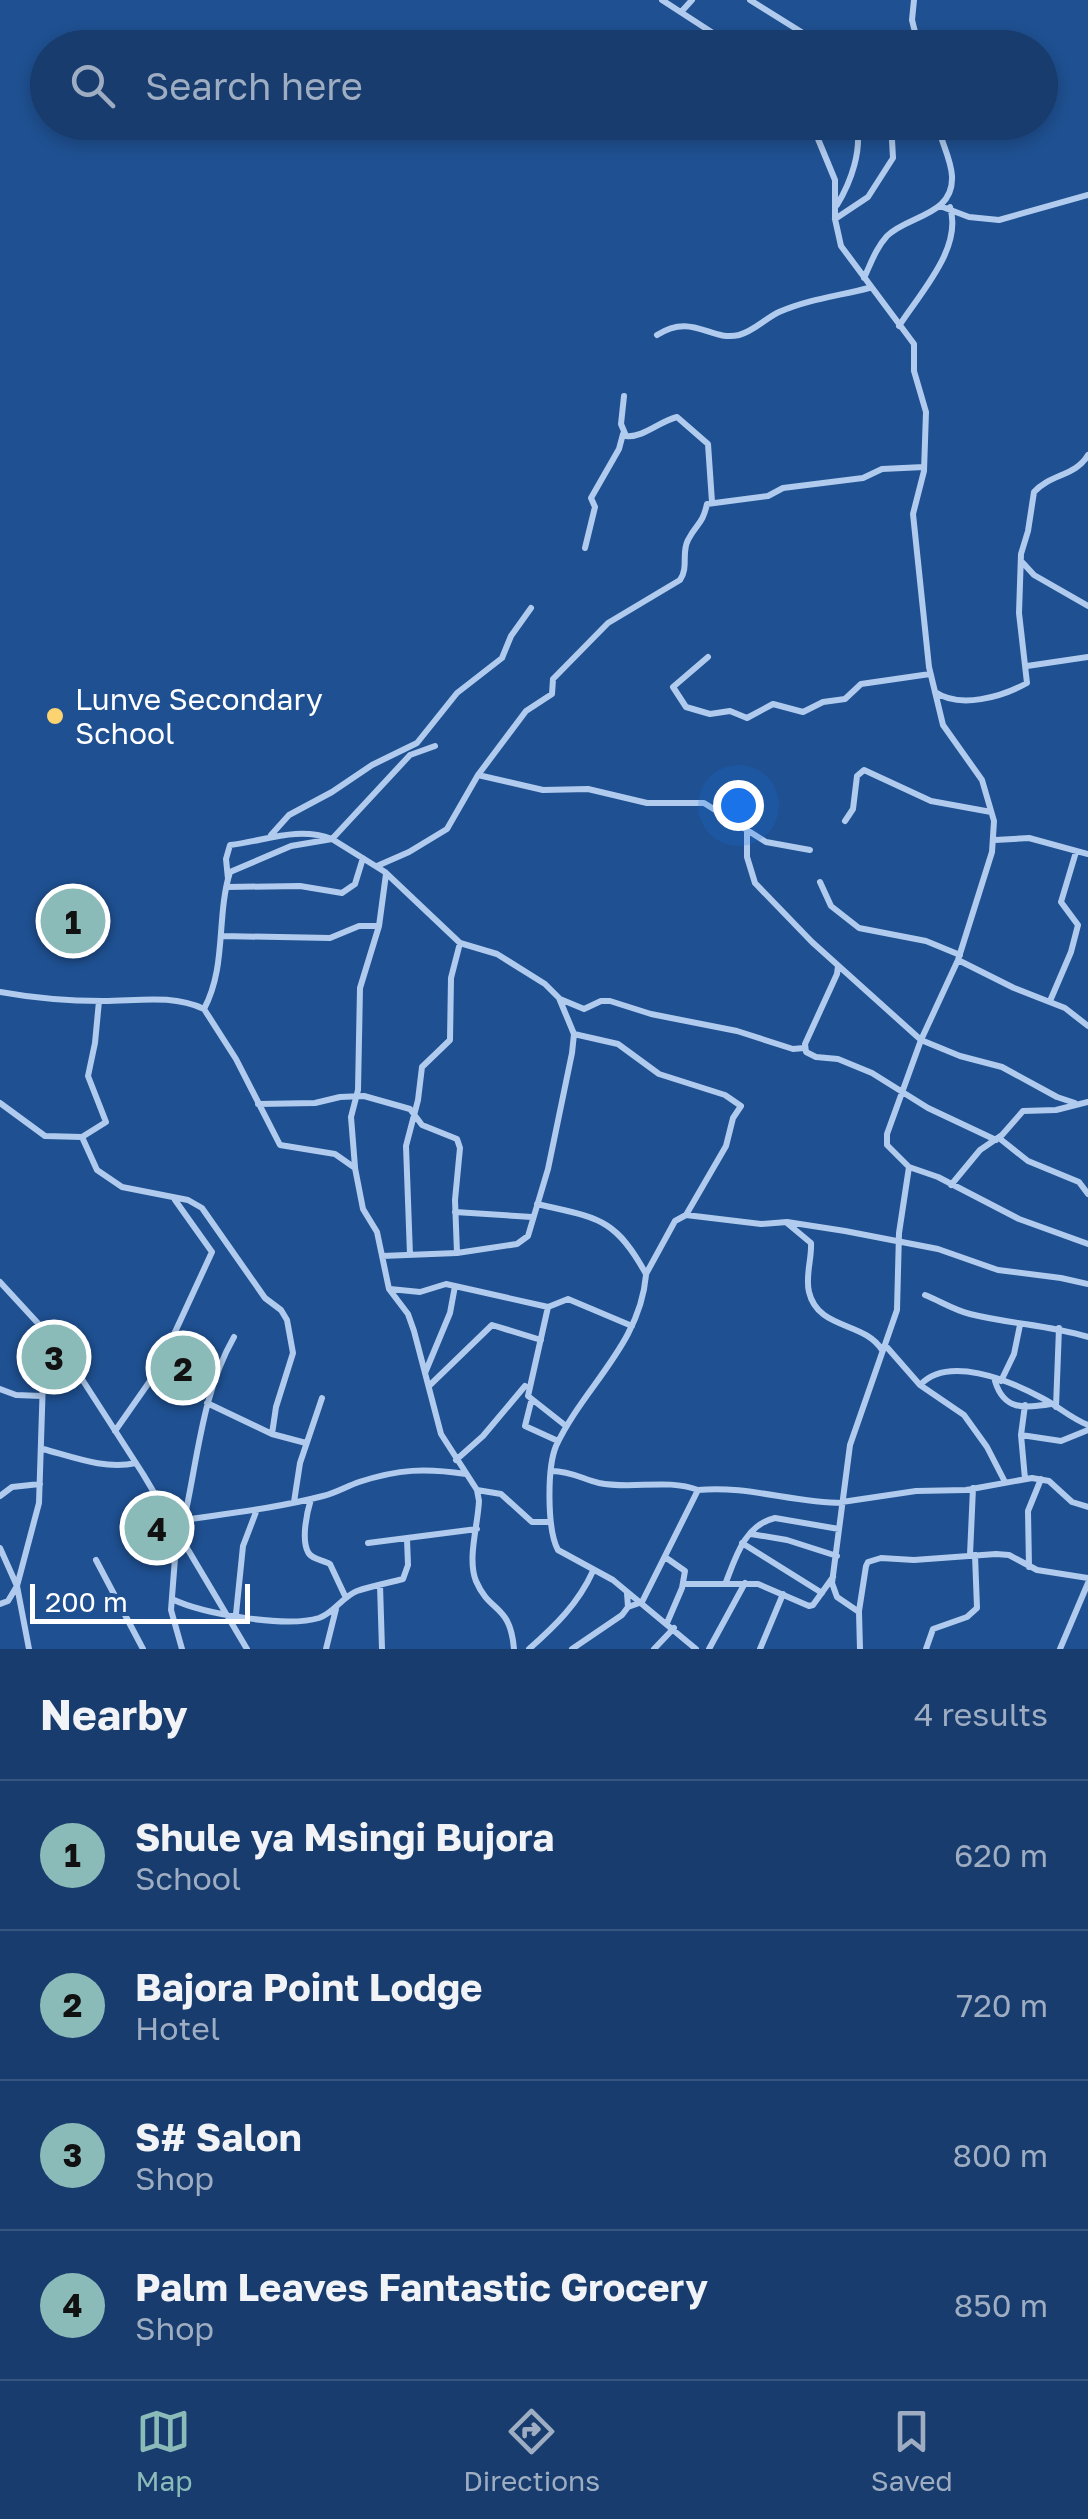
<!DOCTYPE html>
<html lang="en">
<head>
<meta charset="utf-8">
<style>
  :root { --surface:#173c6d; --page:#204372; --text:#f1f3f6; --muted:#9eadc2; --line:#365680; --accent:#8bbbb9 }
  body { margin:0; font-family:"Golos Text",sans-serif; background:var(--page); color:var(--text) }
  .scale { position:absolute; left:30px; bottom:25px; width:220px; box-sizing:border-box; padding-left:10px; border:5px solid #fff; border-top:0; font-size:28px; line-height:35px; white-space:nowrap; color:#fff; -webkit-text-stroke:8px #1f5091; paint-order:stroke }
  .you { position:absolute; left:738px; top:805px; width:35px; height:35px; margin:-25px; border:8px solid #fff; border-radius:50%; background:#1a73e8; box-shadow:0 0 0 15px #1a73e833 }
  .badge { display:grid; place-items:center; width:65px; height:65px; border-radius:50%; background:var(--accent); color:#111; font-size:32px; font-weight:700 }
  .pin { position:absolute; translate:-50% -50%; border:5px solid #fff; box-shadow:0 2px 10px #0006 }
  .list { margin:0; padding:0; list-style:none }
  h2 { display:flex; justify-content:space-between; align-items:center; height:130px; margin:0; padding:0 40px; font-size:42px }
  h2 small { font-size:32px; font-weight:400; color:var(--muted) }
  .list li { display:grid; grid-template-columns:65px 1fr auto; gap:30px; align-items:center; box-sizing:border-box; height:150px; padding:0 40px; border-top:2px solid var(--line) }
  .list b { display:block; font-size:38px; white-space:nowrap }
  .list p { margin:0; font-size:32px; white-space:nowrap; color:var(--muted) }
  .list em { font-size:32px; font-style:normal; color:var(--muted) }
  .icon { flex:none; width:55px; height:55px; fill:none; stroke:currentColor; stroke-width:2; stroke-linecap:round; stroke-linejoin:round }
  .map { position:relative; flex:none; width:1088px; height:1649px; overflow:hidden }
  .search { position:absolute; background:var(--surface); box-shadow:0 5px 15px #0003; left:30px; right:30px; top:30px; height:110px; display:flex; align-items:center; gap:25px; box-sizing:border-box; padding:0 35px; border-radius:55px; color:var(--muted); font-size:38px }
  .sheet { height:730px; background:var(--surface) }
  nav { display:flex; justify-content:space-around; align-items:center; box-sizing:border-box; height:140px; border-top:2px solid var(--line); background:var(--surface); font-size:28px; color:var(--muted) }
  nav a { display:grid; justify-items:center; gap:5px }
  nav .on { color:var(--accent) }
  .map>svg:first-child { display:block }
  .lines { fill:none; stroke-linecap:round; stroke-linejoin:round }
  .street { stroke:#b0cbed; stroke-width:6 }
  .poi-dot { fill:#fbd370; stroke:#1f5091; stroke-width:4 }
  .labels { text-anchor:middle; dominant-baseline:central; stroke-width:10; stroke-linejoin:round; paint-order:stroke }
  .poi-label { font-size:30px; fill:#fff; stroke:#1f5091; text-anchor:start }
</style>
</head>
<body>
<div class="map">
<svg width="1088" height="1649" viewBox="0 0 1088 1649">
  <rect width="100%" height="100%" fill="#1f5091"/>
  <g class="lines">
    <path class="street" d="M 662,0 L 736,48
      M 750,0 L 827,48
      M 914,0 L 912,20 L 919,48
      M 682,11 L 692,0
      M 811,122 L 835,180 L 835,219 L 841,246 L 914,344 L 914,371 L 926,412 L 924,471 L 913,514 L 929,667 L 943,725 L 982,780 L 994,821 L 992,852 L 958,960 L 921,1040 L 887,1134 L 887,1145 L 909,1167 L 899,1233 L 897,1310 L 850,1445 L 832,1583 L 837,1597 L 859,1612 L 860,1649
      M 837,205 C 851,182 863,149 856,122
      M 940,206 L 969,217 L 999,220 L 1088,195
      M 835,219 L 868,197 L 893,158 L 891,122
      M 864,278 C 871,263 876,248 887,236 C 908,215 954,216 952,176 C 951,158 940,140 937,122
      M 899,326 C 920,293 963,248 950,207
      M 657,335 C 693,312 710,342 739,335 C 754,331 766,318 779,312 C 809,299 838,296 869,288
      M 624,396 L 621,424 L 626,436 C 643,438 660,421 677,417 L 708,444 L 712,502
      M 585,548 L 595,507 L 591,498 L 619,449 L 623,434
      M 1023,563 L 1034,575 L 1088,606
      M 708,657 L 673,687 L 686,707 L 710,714 L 730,711 L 747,718 L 773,704 L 803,712 L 823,702 L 845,699 L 861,684 L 930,674
      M 1027,666 L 1088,657
      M 935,692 C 960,709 1002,697 1027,683 L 1019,613 L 1021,554 L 1028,531 L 1034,492 C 1050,474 1076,476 1088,455
      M 478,775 L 543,790 L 588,789 L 647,803 L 704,803 L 766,842 L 810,850
      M 845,821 L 853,809 L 857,776 L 864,770 L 931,801 L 991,812
      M 747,829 L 747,857 L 755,883 L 812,942 L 921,1040 L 960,1056 L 1002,1067 L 1057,1097 L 1075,1103
      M 271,835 L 289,815 L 332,792 L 372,765 L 417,743 L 457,693 L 502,658 L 511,636 L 531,608
      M 995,840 L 1029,838 L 1088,854
      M 377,866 L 409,852 L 447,829 L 478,775 L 526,711 L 552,694 L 553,679 L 608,623 L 680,580 C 689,567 681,553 688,540 C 697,522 702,526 707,504 L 768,496 L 783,488 L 863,478 L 882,469 L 924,467
      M 228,879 L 226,859 L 230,845 C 265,841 297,826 332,839 L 410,755 L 435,746
      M 820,882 L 831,906 L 859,928 L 926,941 L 960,955
      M 227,887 L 300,886 L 342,893 L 355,884 L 363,858
      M 222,936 L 330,938 L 359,926 L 379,926
      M 958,960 L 1014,988 L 1065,1008 L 1088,1026
      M 838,966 L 837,974 L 805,1044 L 806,1052 L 816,1057 L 838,1059 L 872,1073 L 928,1108 L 996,1140
      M 0,992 C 33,998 69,1001 103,1001 C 137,1001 172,994 204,1009 L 236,1059 L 280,1145 L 335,1154 L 355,1168 L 363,1209 L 377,1232 L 389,1289 L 408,1314 L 414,1331 L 441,1434 L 477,1490 L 479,1501 C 478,1525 467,1559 476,1581 C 490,1614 510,1603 514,1649
      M 560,999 L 584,1009 L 601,1001 L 610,1001 L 651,1014 L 737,1031 L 793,1049 L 804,1048
      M 1050,1001 L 1071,952 L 1078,925 L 1061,902 L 1076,852
      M 204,1009 C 227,966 216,917 230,872 L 291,846 L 332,839 L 385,872 L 460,943 L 497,954 L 545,984 L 559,998 L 574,1034 L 572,1053 L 548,1169 L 528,1236 L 517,1244 L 457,1253
      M 574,1034 L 618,1044 L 659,1074 L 725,1095 L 741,1106 L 733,1118 L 726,1146 L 686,1215
      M 0,1103 L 45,1136 L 82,1137 L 106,1122 L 88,1076 L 95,1043 L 99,1001
      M 258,1104 L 315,1103 L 340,1097 L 364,1096 L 410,1109 L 422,1125 L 457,1139 L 460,1148 L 455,1200 L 457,1253 L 382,1256
      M 82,1137 L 97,1170 L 122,1187 L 188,1200 L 202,1208 L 265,1298 L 281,1310 L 287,1320 L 293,1353 L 276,1407 L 272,1434
      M 999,1138 L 1028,1161 L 1079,1182 L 1088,1194
      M 355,1167 L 351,1117 L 358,1090 L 360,988 L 379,926 L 386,874
      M 909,1167 L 938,1177 L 1019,1219 L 1088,1244
      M 951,1185 L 980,1150 L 1002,1135 L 1023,1111 L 1056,1110 L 1088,1102
      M 537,1204 C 597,1218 615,1217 646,1274 L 675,1221 L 686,1215 L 761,1224 L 787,1222 L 845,1231 L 938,1249 L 998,1270 L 1061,1278 L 1088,1284
      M 455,1212 L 532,1217
      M 787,1223 L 811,1243 C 812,1259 805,1276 809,1292 C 818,1330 864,1321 882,1350
      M 410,1255 L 406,1146 L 418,1100 L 422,1067 L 450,1040 L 451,978 L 460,943
      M 646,1275 C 640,1345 584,1386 556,1446 C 547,1468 547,1530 558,1550 L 613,1580 L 696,1649
      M 0,1282 L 58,1345 L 78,1373 L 143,1474 L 247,1649
      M 390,1289 L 420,1292 L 446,1284 L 548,1307 L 568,1299 L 632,1326
      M 925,1295 C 940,1301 954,1310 970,1314 C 1010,1324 1049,1325 1088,1337
      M 548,1307 L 528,1396 L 566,1426
      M 885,1345 L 920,1385 L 964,1415 L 987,1447 L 1005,1482
      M 425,1373 L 450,1313 L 455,1286
      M 995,1381 C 1004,1411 1024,1408 1051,1404
      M 1001,1381 L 1014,1354 L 1020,1325
      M 430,1385 L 492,1325 L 541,1340
      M 920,1385 C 948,1355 1008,1380 1040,1397 C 1057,1405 1070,1418 1088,1425
      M 0,1389 L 16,1395 L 42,1396
      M 531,1402 L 525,1426 L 558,1441
      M 207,1403 L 272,1434 L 306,1443
      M 1056,1407 L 1059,1328
      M 115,1431 L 157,1371 L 212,1252 L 175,1200
      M 1021,1435 L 1061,1441 L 1088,1430
      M 43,1449 C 73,1457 105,1470 136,1463
      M 456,1460 L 483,1436 L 525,1386
      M 552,1471 C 570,1471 583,1479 599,1483 C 632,1490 666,1478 698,1490
      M 1025,1479 L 1021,1435 L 1025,1405
      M 477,1490 L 501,1494 L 532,1522 L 548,1522
      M 0,1496 L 12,1487 L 40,1484
      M 311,1499 C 307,1512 301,1539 308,1552 C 311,1559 323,1560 330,1564 L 346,1598
      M 294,1502 L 300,1463 L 322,1398
      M 842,1502 L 916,1491 L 966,1490 L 1032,1478 L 1049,1481 L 1072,1502 L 1088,1507
      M 184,1520 C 198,1458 202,1393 234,1337
      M 170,1522 C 222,1514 273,1509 323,1496 C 336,1493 347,1486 359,1482 C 399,1469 425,1468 466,1474
      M 177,1532 L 171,1610 L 182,1649
      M 751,1534 L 787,1540 L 837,1556
      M 368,1543 L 477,1529
      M 742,1543 L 822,1593
      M 0,1548 L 17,1586 L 8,1601 L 0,1604
      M 970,1555 L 973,1488
      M 665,1557 L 685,1571 L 682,1588 L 667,1623
      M 96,1560 L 143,1649
      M 1029,1567 L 1028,1511 L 1041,1479
      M 726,1582 C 736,1556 745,1525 775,1518 L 839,1529
      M 683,1584 L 758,1584 L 809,1606 L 813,1605 L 833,1577
      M 380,1585 L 382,1649
      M 172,1599 C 203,1614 286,1628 319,1618 C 334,1613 342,1597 357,1591 C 372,1586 388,1583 403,1579 L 408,1565 L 407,1539
      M 628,1607 L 642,1602 L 698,1490 C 746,1485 794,1503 842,1503
      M 859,1611 L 866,1566 L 868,1562 L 881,1558 L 914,1560 L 996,1554 L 1009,1555 L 1037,1570 L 1088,1578
      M 236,1614 L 243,1546 L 256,1512
      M 29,1649 L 17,1586 L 39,1503 L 43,1380 L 49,1358 L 58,1345
      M 326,1649 L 336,1609
      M 529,1649 C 555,1626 578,1604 593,1571
      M 572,1649 L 622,1615 L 628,1607 L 627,1593
      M 654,1649 L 674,1628
      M 709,1649 L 745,1583
      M 760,1649 L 783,1594
      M 926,1649 L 933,1629 L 967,1617 L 977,1608 L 975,1555
      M 1060,1649 L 1088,1583"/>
  </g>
  <circle class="poi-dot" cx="55" cy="716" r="10"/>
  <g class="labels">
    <g class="poi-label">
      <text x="75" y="699">Lunve Secondary<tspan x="75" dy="34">School</tspan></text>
    </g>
  </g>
</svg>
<div class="scale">200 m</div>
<div class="you"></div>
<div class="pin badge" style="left:73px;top:921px">1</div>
<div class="pin badge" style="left:183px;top:1368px">2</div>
<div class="pin badge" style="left:54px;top:1357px">3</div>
<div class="pin badge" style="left:157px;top:1528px">4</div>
<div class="search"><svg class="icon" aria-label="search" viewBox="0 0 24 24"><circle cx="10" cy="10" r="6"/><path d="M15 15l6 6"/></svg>Search here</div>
</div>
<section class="sheet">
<h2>Nearby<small>4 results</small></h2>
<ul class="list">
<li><span class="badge">1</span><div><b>Shule ya Msingi Bujora</b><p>School</p></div><em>620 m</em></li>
<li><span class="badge">2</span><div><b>Bajora Point Lodge</b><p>Hotel</p></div><em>720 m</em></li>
<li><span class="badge">3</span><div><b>S# Salon</b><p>Shop</p></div><em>800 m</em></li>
<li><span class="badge">4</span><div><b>Palm Leaves Fantastic Grocery</b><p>Shop</p></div><em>850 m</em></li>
</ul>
</section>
<nav>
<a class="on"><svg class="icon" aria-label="map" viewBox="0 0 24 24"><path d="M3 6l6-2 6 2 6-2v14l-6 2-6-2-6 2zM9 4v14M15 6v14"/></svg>Map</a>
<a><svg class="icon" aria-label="directions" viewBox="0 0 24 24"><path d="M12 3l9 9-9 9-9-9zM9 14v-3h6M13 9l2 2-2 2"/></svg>Directions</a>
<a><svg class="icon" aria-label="saved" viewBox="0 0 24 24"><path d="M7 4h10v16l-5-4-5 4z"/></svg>Saved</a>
</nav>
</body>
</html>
